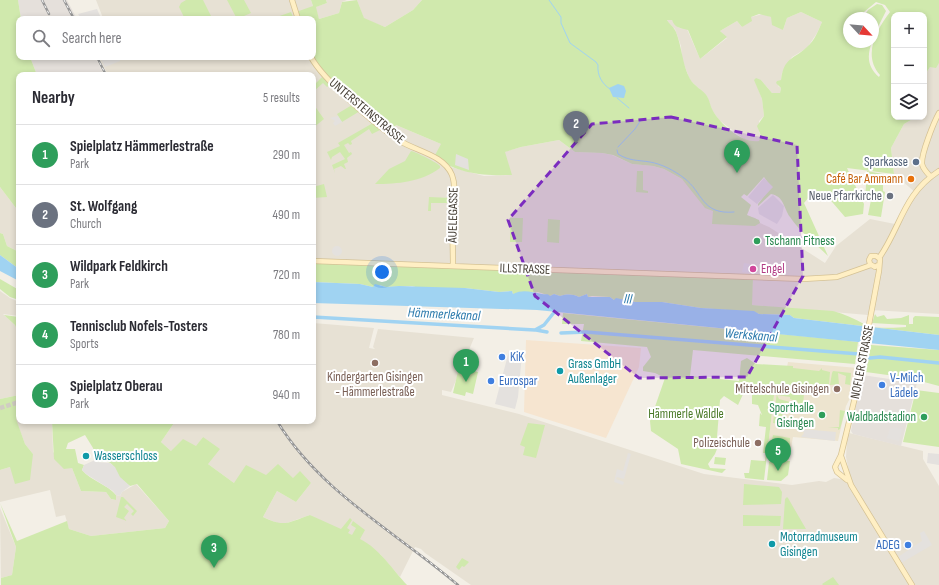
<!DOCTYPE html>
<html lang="en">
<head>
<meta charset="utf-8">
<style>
  :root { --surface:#fff; --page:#f7f7f7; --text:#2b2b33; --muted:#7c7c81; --line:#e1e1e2; --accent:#fe2e12 }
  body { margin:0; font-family:"Sofia Sans Condensed",sans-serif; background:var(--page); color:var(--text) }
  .controls { position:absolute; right:12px; top:12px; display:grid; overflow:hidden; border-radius:8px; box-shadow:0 2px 6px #0003 }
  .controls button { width:36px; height:36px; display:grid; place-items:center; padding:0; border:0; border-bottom:1px solid var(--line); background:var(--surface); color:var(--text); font:20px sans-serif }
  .compass { position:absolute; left:843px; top:12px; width:36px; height:36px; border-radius:50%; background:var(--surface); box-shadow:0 2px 6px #0003; rotate:116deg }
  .you { position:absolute; left:382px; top:272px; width:14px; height:14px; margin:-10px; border:3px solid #fff; border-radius:50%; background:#1a73e8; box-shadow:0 0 0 6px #1a73e833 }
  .badge { display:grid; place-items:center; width:26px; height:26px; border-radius:50%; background:var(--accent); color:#fff; font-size:13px; font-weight:700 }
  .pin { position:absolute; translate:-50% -33px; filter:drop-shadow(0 1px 2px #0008) }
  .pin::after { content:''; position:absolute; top:21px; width:14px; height:12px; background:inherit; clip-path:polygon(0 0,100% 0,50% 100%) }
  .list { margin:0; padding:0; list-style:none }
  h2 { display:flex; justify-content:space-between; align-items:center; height:52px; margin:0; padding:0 16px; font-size:17px }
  h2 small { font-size:13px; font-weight:400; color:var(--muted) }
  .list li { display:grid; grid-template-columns:26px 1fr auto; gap:12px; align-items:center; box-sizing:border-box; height:60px; padding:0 16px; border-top:1px solid var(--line) }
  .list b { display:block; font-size:15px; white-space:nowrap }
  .list p { margin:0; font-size:13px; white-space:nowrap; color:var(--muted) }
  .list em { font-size:13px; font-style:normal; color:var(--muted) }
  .icon { flex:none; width:22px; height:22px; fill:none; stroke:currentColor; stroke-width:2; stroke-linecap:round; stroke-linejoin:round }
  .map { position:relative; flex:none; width:939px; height:585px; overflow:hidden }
  .search { position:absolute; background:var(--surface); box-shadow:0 2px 6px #0003; left:16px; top:16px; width:300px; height:44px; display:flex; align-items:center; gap:10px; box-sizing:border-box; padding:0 14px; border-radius:8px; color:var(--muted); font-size:15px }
  .panel { position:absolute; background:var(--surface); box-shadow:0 2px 6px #0003; left:16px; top:72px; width:300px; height:352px; border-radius:8px }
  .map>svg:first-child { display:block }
  .residential { fill:#e7e1d4 }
  .commercial { fill:#f6e5d0 }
  .industrial { fill:#e5e0db }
  .education { fill:#ede4cf }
  .green { fill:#d0e9ad; fill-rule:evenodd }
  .parking { fill:#e4e1de }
  .water { fill:#a0d3f2 }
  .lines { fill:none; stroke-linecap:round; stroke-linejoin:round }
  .stream { stroke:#a0d3f2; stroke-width:1 }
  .canal { stroke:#a0d3f2; stroke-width:3.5 }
  .secondary-tunnel { stroke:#d0ccc3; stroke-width:4.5; stroke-dasharray:4.5 2; stroke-linecap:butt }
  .secondary-casing { stroke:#d5c295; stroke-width:6 }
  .secondary { stroke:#ffefc4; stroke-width:4.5 }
  .rail-casing { stroke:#969696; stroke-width:2.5 }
  .rail { stroke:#fff; stroke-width:1; stroke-dasharray:3; stroke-linecap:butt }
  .marked { fill:#7b2cbf; fill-opacity:0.2; stroke:#7b2cbf; stroke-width:3; stroke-dasharray:8 5; stroke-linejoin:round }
  .service-dot { fill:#5c6f8a; stroke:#fff; stroke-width:1.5 }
  .food-dot { fill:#e8710a; stroke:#fff; stroke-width:1.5 }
  .worship-dot { fill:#6b7280; stroke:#fff; stroke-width:1.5 }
  .leisure-dot { fill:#2e9e5b; stroke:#fff; stroke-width:1.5 }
  .hotel-dot { fill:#d1479c; stroke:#fff; stroke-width:1.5 }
  .shop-dot { fill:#3f7fe0; stroke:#fff; stroke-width:1.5 }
  .education-dot { fill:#8d6e63; stroke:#fff; stroke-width:1.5 }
  .culture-dot { fill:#0f9aa8; stroke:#fff; stroke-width:1.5 }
  .labels { text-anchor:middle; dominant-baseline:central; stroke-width:4; stroke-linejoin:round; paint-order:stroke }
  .street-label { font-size:13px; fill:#463f35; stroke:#fff }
  .service-label { font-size:13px; fill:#4e5e75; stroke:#fff; text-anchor:end }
  .food-label { font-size:13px; fill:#c56008; stroke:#fff; text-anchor:end }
  .worship-label { font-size:13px; fill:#5b616d; stroke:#fff; text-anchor:end }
  .leisure-label { font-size:13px; fill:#27864d; stroke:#fff; text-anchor:end }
  .hotel-label { font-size:13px; fill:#b23c85; stroke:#fff; text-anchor:start }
  .shop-label { font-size:13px; fill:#366cbe; stroke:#fff; text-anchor:start }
  .culture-label { font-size:13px; fill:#0d838f; stroke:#fff; text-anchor:start }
  .education-label { font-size:13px; fill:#785e54; stroke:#fff; text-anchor:end }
  .park-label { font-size:13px; fill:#497927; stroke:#fff }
  .water-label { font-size:14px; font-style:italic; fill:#2b7aac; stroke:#fff }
</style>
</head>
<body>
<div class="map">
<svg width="939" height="585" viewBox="0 0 939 585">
  <rect width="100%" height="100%" fill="#f3efe6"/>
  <path class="residential" d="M 96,0 L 311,0 L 313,6 L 298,19 L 100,19 L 103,18 Z
    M 326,0 L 347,0 L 342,2 L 339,13 L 319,19 L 315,7 L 327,3 Z
    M 357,0 L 422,0 L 413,10 L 385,27 L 364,19 Z
    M 801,12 L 822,22 L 817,33 L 807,48 L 792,57 L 782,73 L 781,80 L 778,86 L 781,88 L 780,93 L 772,93 L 761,80 L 756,83 L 762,99 L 764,116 L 759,121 L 759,132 L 761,136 L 759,142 L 754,142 L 744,139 L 719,120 L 712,110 L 707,96 L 690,80 L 682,59 L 681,46 L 675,29 L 670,25 L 667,20 L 672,20 L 679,28 L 687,29 L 700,59 L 727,38 L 720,31 L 737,21 L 742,27 L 751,17 L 763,14 L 771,17 L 783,30 L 787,18 Z
    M 99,57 L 311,57 L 391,134 L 396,125 L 441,144 L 447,166 L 484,176 L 511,175 L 504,152 L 521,147 L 559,140 L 575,152 L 602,153 L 612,155 L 632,164 L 653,166 L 664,169 L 682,179 L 689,185 L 741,214 L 755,218 L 760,223 L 769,227 L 825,263 L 836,246 L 870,219 L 895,224 L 916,193 L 894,174 L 891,148 L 904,124 L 916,117 L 924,117 L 924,76 L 930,67 L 939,63 L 939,314 L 871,310 L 868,315 L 751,305 L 753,278 L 313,261 L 313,75 L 108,75 Z
    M 0,187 L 19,212 L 19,252 L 7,246 L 3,234 L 0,233 Z
    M 0,291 L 10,298 L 19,302 L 19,316 L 3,314 L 15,325 L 19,335 L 19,395 L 0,399 Z
    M 313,323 L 374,328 L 369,348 L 375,349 L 373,347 L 378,329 L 474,338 L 451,392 L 442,390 L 442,395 L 519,414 L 704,474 L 792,485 L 819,481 L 826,482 L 834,478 L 841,479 L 849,472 L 846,457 L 847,440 L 844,438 L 845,432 L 923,451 L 923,459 L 939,486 L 939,585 L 471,585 L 425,553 L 421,549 L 415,547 L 400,577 L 380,554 L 310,515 L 284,524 L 277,523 L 263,517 L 277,491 L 296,502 L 311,483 L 293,478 L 266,475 L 234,483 L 208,464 L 203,437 L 196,447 L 171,451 L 161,442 L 174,423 L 173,421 L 313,421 Z
    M 15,418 L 19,418 L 19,421 L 52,421 L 53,452 L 72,468 L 81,491 L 106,492 L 111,499 L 116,500 L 116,495 L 120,496 L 122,492 L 136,484 L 169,521 L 165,528 L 91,536 L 69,529 L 65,515 L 56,517 L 50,490 L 0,502 L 0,470 L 10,467 L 33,454 L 25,444 Z
    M 0,508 L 16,547 L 12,575 L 1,578 L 1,585 Z"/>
  <path class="commercial" d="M 526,340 L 641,348 L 639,367 L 606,438 L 524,412 Z"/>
  <path class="industrial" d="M 18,0 L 67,0 L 77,19 L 21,19 Z
    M 30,57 L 95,57 L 104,75 L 37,75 Z
    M 862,375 L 917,383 L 901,446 L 853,434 L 851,431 Z"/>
  <path class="education" d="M 788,362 L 858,368 L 852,394 L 846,406 L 838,441 L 793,437 L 791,448 L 768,446 L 775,387 L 787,367 Z"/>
  <path class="green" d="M 0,0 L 18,0 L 21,19 L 19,19 L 19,57 L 30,57 L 37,75 L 19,75 L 19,212 L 0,187 Z
    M 186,0 L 203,0 L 212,18 L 185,19 L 179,7 L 181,3 Z
    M 227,0 L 244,0 L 251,13 L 237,19 Z
    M 311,0 L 326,0 L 327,3 L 316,7 L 319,19 L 339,13 L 342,2 L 357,0 L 364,18 L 385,27 L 413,10 L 422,0 L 939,0 L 939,63 L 936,68 L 930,67 L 924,76 L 924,15 L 894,15 L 894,117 L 916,117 L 904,124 L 891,148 L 894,174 L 847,168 L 864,204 L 863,214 L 845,217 L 827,196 L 814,191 L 804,203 L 828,256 C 816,244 800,232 790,217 C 784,209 784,196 771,194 L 758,206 L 758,204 L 771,187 L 764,177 L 747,196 L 744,194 L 741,197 L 751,205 L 747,215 L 759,220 L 760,223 L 755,226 L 712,224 L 713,211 L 705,208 L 682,179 L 664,169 L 653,166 L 632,164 L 613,155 L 602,153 L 575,152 L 559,140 L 521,147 L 505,152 L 512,175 C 483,176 459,174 434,157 L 441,144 L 396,125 L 390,134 L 322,72 L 313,57 L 313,19 L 298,19 L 296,12 L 313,6 ZM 876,2 L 885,5 L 890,12 C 877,29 862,55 880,75 L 879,77 C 867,67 867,55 872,42 L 851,42 L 849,44 L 849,18 L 861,18 L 864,12 ZM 801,12 L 822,22 C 818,31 815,40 807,47 C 793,60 784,57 781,80 L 777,81 L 776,83 L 781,88 L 780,93 L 772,93 L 761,80 L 756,78 L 754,80 L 762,99 L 764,116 L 757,126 L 761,136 L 759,141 C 743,144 720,124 713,111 C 710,106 710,101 707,96 C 703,90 694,86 690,79 C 682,64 682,47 676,32 C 674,27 670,25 667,20 L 672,20 C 675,28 680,28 688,30 L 700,59 L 727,37 L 720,31 L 737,21 L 742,27 L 752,21 L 751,17 L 759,14 L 771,17 L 772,25 L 783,30 L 787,18 Z
    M 877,4 L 882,5 L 886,11 L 873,37 L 873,18 L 863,18 L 868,10 Z
    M 291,12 L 294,19 L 291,19 L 290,16 L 281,19 L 280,16 L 276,19 L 271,19 Z
    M 322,77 L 330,85 L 327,87 L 323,83 L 313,92 L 313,86 Z
    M 314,105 L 324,119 L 313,128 L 313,106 Z
    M 352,105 L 360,111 L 342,122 L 337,114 Z
    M 373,123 L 383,131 L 380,130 L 372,134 L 369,129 L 351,141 L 352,144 L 350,145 L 348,143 L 344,145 L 349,153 L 351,152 L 352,154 L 347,158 L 348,162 L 344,164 L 346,169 L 345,169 L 341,166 L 334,169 L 335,173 L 332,165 L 345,159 L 340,152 L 332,157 L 331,160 L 327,152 L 340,146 L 338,143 Z
    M 411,151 C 416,152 438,163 440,166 L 440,168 C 421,182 398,184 375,184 L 389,169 L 405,161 Z
    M 637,171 L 643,171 L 643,190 L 648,191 L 648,193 L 636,192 Z
    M 867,171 L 888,175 L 894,179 L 883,180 L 883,191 L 885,192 L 881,217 L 868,215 L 871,200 L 865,199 Z
    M 324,184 L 327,197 L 313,198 L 313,187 Z
    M 429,197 L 451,198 L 450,210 L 448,210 L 448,203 L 431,203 L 431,211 L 428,211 Z
    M 510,218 L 523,218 L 522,242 L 510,242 Z
    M 548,219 L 560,220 L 559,243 L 547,242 Z
    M 0,233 L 3,234 L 7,246 L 19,252 L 19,269 L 0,255 Z
    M 313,261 L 753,278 L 752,305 L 833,311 C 844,314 855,319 864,324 C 872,329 896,328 906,327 L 906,325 L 872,323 L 875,314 L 877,317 L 884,315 L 887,319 L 901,318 L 909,315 L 909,324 L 913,324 L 913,318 L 915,316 L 939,317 L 939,335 L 794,318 L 790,315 L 759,314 L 754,312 L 701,308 L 662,302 L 635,302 L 629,300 L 614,300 L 610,297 L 592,296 L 588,297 L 587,294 L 579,297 C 572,294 568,294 560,296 L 554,294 L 550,296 L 538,292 L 513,294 L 512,291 L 499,292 L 465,288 L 419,288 L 412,286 L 386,287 L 380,285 L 373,287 L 360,284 L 313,282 Z
    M 0,279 L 19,290 L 19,300 L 10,297 L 0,289 Z
    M 563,313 L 841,340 L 858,342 L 855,364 L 693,350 L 690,376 L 739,381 L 741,361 L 747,358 L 756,364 L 793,366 L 793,368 L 819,371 L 822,368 L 822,370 L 830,372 L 829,385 L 820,384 L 819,392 L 785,389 L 786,385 L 783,388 L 775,387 L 764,480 L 745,478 L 744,473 L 749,473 L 751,460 L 765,461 L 766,453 L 763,453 L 766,427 L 759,426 L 760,413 L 762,415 L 758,405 L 752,404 L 752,393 L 745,390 L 738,405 L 724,396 L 720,400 L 717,437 L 719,444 L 715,454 L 708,464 L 710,468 L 726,469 L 722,473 L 681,464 L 678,449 L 651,431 L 650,421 L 665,378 L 655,373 L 643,371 L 643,367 L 651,357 L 647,347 L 581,341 L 584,324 L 562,324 Z
    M 4,315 L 19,317 L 19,335 L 15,325 Z
    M 871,345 L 939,350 L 939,386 L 909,378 L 866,372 Z
    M 459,367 L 478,372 L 473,394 L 466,392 L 465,396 L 453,393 Z
    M 833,371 L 851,373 L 850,385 L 845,384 L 846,376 L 838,373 L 839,384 L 830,385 L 832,373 Z
    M 916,390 L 939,393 L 939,447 L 903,442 Z
    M 786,391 L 804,393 L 803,407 L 798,406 L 798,402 L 790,399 L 790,397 L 777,395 L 779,399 L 790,402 L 790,403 L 784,403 L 781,411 L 783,411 L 782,417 L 784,418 L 784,422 L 788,422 L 787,425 L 773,423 L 777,392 Z
    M 19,395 L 19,418 L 16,419 L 25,444 L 33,454 L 30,480 L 15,484 L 10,467 L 0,470 L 0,399 Z
    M 840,410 L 845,411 L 840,429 L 838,430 L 838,428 L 828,427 L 839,427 Z
    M 52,421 L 137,421 L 140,424 L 144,421 L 173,421 L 174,423 L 161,442 L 171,451 L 183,439 L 196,446 L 203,437 L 220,449 L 208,464 L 234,483 L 246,465 L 266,475 L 278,464 L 293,478 L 300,471 L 311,483 L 296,502 L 277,491 L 263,517 C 285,528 289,522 310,515 L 341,529 L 350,518 L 352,520 L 347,528 L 350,530 L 348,533 L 352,535 L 356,528 L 351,525 L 353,521 L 365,530 L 360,539 C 380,549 392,569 407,585 L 1,585 L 1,578 L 12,575 L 16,547 L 0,503 L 17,541 L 67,521 L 69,529 L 91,536 L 165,528 L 169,521 L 137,484 L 130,486 C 127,484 123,481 120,478 C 111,466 116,460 96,462 L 93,448 L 85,435 L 68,443 L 66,449 L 75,449 L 78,463 L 84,465 L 82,470 C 91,481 107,484 116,495 L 116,500 L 111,499 L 106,492 L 81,491 L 72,468 L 64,469 L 54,459 Z
    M 528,423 L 545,425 L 536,458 L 523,455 L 525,447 L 520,445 Z
    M 773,435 L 790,438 L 790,446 L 771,445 Z
    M 771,448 L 789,450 L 789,459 L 787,461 L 790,461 L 788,475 L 781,481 L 767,480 L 769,462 L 771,461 Z
    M 715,457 L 726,458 L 725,465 L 714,464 Z
    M 744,484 L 779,487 L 782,492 L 781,504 L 743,505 Z
    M 121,497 L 123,497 L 137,511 L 133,516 L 131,514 L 134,511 L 127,504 L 124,507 L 129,511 L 124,518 L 127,521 L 116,517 Z
    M 787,497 L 788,498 L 806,529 L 783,529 L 785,499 Z
    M 743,515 L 781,516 L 780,526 L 743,526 Z
    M 462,558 L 469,562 L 464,567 L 462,566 L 459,570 L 456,567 Z
    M 833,577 L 839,585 L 823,585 L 822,584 Z"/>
  <path class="parking" d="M 97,9 L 101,18 L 81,19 L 78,14 Z
    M 100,57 L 119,57 L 120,61 L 105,67 Z
    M 338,116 L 342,122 L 335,126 L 333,123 L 335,121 L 330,118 Z
    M 456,154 L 468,159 L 469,170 L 455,165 Z
    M 764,178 L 773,187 L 757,204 L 748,197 Z
    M 773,195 L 784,206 L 782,216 L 777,224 L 759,214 L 758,208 Z
    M332 251a5 5 0 1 1 10 0a5 5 0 1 1-10 0Z
    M 744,263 L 750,264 L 749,273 L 742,272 Z
    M 509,351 L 522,354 L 518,397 L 515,409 L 495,404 Z
    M 893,427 L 902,429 L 899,441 L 887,438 L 890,428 L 893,429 Z
    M 802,429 L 836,432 L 835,441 L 801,437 L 804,433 Z
    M 628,453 L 631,454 L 624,479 L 617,477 L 616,479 L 624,482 L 623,485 L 614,482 L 617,469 L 623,471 Z
    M 928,453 L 939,454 L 939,465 L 927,463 Z
    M 95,460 L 96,462 L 110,463 L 115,467 L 120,477 L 130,486 L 122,492 L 120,496 L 116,495 L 113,491 L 86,474 L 82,470 L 84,465 Z
    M 924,531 L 932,545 L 901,563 L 898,557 L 922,541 L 920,533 Z"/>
  <path class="water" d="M 618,84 L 624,86 L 626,91 L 624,98 L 613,97 L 609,88 Z
    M 0,255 L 19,269 L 19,281 L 0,271 Z
    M 313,282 L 360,284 L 373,287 L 375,284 L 386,287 L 399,286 L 465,288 L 499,292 L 512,291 L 513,294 C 523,289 531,292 542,294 C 546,295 547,293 550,296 L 554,294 L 560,296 C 568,294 572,294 579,297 L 587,294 L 588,297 L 610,297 L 614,300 L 616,298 L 635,302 L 662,302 L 701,308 L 754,311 L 759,314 L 790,315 L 794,318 L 939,335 L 939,350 L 537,310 L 313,303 Z"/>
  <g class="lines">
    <path class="stream" d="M 549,0 L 561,17 L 561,23 L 570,43 L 596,62 L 598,65 C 597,75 602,84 610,89
      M 617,98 L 629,108
      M 618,147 L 635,129 L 641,120
      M 617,150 L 618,154 C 629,161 638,160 650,162 C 662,164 675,171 684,178 C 703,192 701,215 734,212"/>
    <path class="canal" d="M 313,317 L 535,330 L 544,325 L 556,310
      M 536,330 L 547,332
      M 561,333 L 586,332 L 859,354 L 870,358 L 880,357 L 939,363"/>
    <path class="secondary-tunnel" d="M 0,408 L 19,402"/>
    <g class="secondary-casing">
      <path id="secondary" d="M 292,0 L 298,19
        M 311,57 C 323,80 377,126 400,141 C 416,151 444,155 452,175 C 457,188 453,204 453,218 C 452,234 453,250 453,266
        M 931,177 C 927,173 923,169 922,164 C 921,154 934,122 939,113
        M 879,258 C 901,227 903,194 939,171
        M 313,261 L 803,279 L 837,277 L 871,265
        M 841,456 L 851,485 L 912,585
        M 847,480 L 837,472 L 835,467 L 841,455 L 857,389 L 879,271 L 880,259 L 876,256 L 871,256 L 869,260 L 870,264 L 875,267 L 878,265"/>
    </g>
    <use href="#secondary" class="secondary"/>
    <g class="rail-casing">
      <path id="rail" d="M 42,0 L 49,14
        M 64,0 L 74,19
        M 97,57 L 106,75
        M 277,421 C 320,492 396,532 458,585"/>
    </g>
    <use href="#rail" class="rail"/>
  </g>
  <path class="marked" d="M 671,117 L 797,145 L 803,276 L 747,377 L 639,378 L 535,296 L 508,220 L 592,124 Z"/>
  <circle class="service-dot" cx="916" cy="162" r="4"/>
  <circle class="food-dot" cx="911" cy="179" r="4"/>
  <circle class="worship-dot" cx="890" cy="196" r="4"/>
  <g class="leisure-dot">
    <circle cx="757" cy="241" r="4"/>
    <circle cx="822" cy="415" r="4"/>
    <circle cx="924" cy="417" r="4"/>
  </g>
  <circle class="hotel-dot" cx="753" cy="269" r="4"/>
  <g class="shop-dot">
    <circle cx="502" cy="357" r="4"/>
    <circle cx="491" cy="381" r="4"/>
    <circle cx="882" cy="385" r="4"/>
    <circle cx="908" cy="545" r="4"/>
  </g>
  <g class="education-dot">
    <circle cx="375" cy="363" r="4"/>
    <circle cx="837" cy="389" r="4"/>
    <circle cx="758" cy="443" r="4"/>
  </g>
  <g class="culture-dot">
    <circle cx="560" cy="371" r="4"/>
    <circle cx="86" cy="456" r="4"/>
    <circle cx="772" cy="544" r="4"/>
  </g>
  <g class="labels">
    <g class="street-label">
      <text transform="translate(367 111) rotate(40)">UNTERSTEINSTRASSE</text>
      <text transform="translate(453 215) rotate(-89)">ÄUELEGASSE</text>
      <text transform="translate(525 269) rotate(2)">ILLSTRASSE</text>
      <text transform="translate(862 362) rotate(-79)">NOFLER STRASSE</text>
    </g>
    <g class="service-label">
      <text x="908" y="162">Sparkasse</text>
    </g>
    <g class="food-label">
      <text x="903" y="179">Café Bar Ammann</text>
    </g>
    <g class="worship-label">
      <text x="882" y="196">Neue Pfarrkirche</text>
    </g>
    <g class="leisure-label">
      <text x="765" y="241" text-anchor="start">Tschann Fitness</text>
      <text x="814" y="408">Sporthalle<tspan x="814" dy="15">Gisingen</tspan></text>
      <text x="916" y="417">Waldbadstadion</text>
    </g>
    <g class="hotel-label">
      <text x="761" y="269">Engel</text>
    </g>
    <g class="shop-label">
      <text x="510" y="357">KiK</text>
      <text x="890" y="378">V-Milch<tspan x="890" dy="15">Lädele</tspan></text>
      <text x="499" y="381">Eurospar</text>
      <text x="900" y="545" text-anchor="end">ADEG</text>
    </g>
    <g class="culture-label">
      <text x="568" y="364">Grass GmbH<tspan x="568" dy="15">Außenlager</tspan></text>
      <text x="94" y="456">Wasserschloss</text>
      <text x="780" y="537">Motorradmuseum<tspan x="780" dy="15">Gisingen</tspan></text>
    </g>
    <g class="education-label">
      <text x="375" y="377" text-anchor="middle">Kindergarten Gisingen<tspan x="375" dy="15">- Hämmerlestraße</tspan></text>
      <text x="829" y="389">Mittelschule Gisingen</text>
      <text x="750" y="443">Polizeischule</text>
    </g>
    <g class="park-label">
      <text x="686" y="414">Hämmerle Wäldle</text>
    </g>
    <g class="water-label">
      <text transform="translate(628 299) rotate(6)">Ill</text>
      <text transform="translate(444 314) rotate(3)">Hämmerlekanal</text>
      <text transform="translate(751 335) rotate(5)">Werkskanal</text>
    </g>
  </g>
</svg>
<div class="controls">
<button>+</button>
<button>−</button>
<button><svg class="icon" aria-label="layers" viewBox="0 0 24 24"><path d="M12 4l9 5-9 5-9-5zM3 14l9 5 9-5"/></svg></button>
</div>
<svg class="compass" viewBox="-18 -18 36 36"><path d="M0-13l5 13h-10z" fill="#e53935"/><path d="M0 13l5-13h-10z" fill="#7c7c81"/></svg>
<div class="you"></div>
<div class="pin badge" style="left:466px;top:382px;background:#2e9e5b">1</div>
<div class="pin badge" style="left:576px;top:144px;background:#6b7280">2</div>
<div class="pin badge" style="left:214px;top:568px;background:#2e9e5b">3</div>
<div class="pin badge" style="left:737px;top:173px;background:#2e9e5b">4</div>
<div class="pin badge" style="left:778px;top:471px;background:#2e9e5b">5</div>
<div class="search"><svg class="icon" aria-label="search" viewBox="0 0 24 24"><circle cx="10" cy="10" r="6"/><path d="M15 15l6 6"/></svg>Search here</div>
<section class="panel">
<h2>Nearby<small>5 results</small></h2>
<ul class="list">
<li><span class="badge" style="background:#2e9e5b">1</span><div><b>Spielplatz Hämmerlestraße</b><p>Park</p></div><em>290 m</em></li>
<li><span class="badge" style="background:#6b7280">2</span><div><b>St. Wolfgang</b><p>Church</p></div><em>490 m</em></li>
<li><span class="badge" style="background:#2e9e5b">3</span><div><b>Wildpark Feldkirch</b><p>Park</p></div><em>720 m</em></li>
<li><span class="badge" style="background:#2e9e5b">4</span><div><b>Tennisclub Nofels-Tosters</b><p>Sports</p></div><em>780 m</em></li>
<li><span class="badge" style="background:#2e9e5b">5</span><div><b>Spielplatz Oberau</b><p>Park</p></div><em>940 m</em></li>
</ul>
</section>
</div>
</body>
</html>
